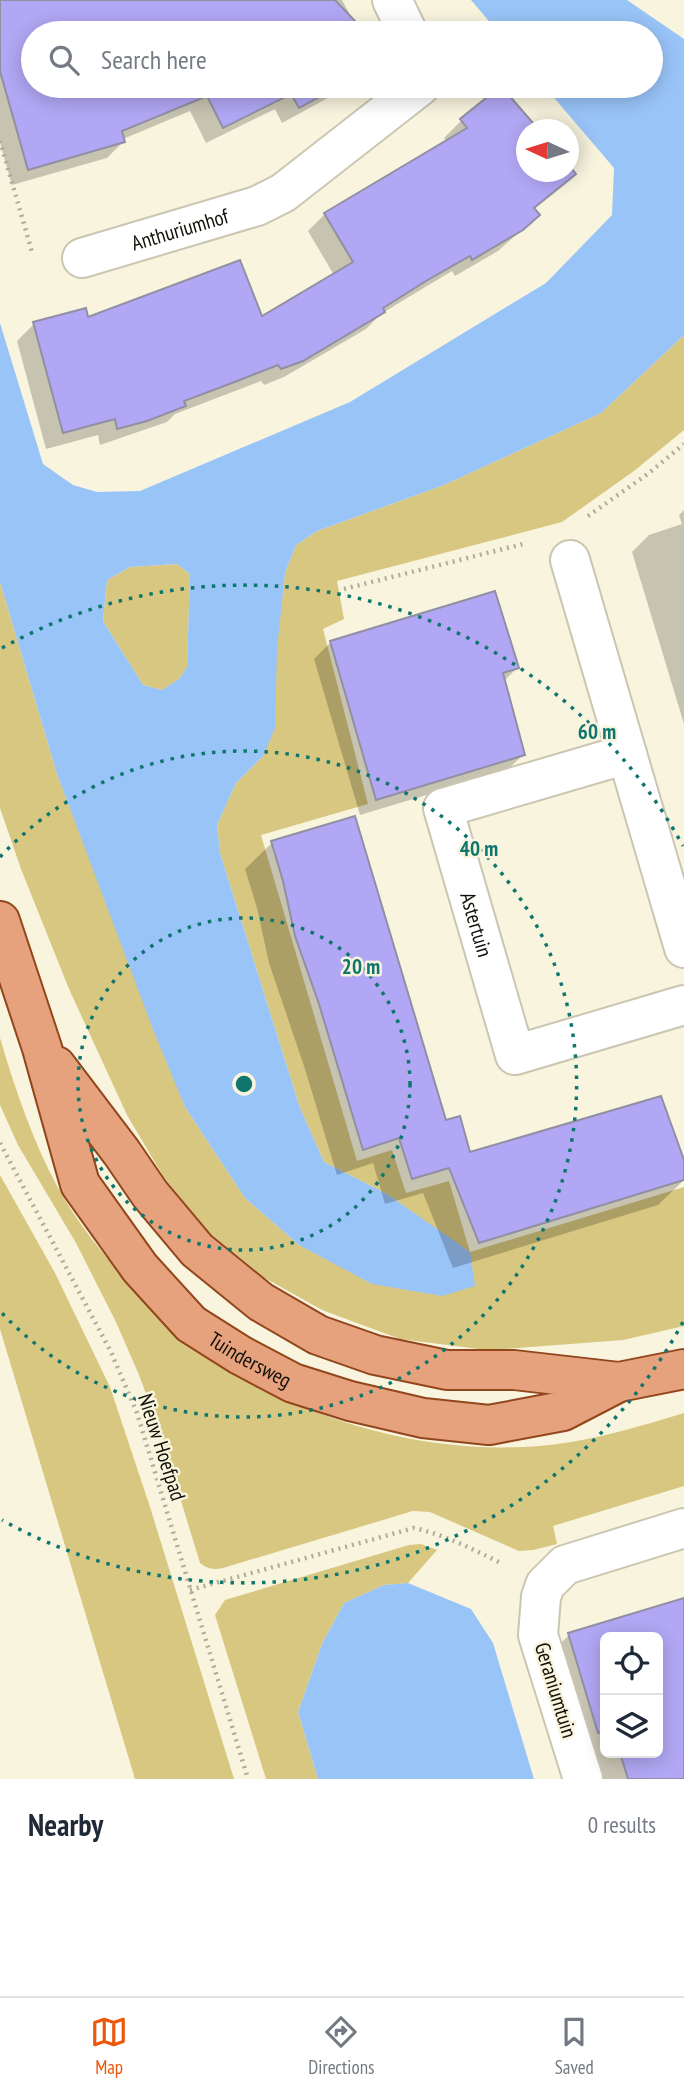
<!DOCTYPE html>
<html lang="en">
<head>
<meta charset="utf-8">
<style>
  :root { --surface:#fff; --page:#f6f6f7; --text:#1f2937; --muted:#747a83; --line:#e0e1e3; --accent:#ea580c }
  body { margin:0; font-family:"PT Sans Narrow",sans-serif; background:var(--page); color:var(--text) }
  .controls { position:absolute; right:21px; bottom:21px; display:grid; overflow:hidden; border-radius:10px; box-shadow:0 4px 18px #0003 }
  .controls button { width:63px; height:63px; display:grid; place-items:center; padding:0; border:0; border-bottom:2px solid var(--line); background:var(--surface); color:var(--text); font:35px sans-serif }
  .compass { position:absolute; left:516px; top:119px; width:63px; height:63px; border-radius:50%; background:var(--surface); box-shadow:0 4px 18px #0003; rotate:274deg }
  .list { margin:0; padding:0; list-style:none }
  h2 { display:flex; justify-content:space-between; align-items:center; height:91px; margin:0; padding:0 28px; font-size:30px }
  h2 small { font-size:23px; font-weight:400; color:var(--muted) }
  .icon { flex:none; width:38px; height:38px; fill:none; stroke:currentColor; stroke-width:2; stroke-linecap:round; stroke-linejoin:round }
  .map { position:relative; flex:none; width:684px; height:1779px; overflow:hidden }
  .search { position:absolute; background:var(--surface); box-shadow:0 4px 18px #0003; left:21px; right:21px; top:21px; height:77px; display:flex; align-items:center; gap:18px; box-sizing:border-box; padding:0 24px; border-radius:38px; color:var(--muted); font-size:26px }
  .sheet { height:217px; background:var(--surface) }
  nav { display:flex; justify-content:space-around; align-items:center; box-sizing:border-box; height:98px; border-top:2px solid var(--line); background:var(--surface); font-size:19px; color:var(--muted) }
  nav a { display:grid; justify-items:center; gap:4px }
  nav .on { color:var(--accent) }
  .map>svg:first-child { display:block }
  .green { fill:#d8c780 }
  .water { fill:#99c4f8; fill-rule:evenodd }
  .shadow { fill:#0003; fill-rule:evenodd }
  .building { fill:#b1a7f4; stroke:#918fa3; stroke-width:2 }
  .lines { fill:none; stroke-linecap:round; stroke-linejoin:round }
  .minor-casing { stroke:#cbc6b2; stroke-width:42 }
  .major-casing { stroke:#91461c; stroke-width:42 }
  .path { stroke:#b0ac9b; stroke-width:4.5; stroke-dasharray:2 5; stroke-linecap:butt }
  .minor { stroke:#fff; stroke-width:38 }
  .major { stroke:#e6a17d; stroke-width:38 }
  .ring { fill:none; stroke:#0f766e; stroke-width:3.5; stroke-dasharray:3.5 7 }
  .labels { text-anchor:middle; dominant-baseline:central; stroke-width:5; stroke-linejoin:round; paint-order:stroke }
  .street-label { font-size:21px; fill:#121009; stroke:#f9f4de }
  .centre { fill:#0f766e; stroke:#f9f4de; stroke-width:3.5 }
  .ring-label { font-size:21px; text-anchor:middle; font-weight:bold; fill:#0f766e; stroke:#f9f4de; stroke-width:5; stroke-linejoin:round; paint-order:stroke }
</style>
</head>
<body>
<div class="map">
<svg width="684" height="1779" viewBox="0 0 684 1779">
  <rect width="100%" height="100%" fill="#f9f4de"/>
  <path class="green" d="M 684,335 L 684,430 L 634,471 L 562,522 L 337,581 L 344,619 L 323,629 L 368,804 L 261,835 L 357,1161 L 392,1150 L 406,1193 L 449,1181 L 470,1252 L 684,1187 L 684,1326 L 623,1340 L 504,1349 L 479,1349 L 400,1339 L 322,1310 L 263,1277 L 207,1231 L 163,1176 L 127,1115 L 69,989 L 21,869 L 0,808 L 0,582 L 57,774 L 185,1107 L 245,1198 L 299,1245 L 474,1286 L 469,1252 L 387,1194 L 324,1162 L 300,1108 L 220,853 L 217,825 L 236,783 L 263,756 L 285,573 L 296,545 L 317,531 L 444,485 L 601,413 Z
    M 177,564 L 190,574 L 187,667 L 179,679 L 162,690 L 143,685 L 103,621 L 107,580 L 130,567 Z
    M 0,1038 C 15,1089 32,1139 57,1186 C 85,1237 126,1282 167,1321 C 177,1331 187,1342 198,1351 C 209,1359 223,1365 235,1372 C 321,1424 423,1451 523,1447 C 579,1445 631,1429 684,1413 L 684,1486 L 553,1526 L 557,1544 L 533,1550 L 519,1551 L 430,1512 L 413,1511 L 223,1568 C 213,1570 208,1569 200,1563 L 159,1429 L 139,1375 L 116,1322 L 76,1243 L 18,1145 L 0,1105 Z
    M 0,1175 L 55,1273 L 110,1387 L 150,1507 L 234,1779 L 135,1779 L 0,1329 Z
    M 421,1544 L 437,1550 L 408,1583 L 384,1585 L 344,1603 L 322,1644 L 298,1712 L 318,1779 L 266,1779 L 215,1615 L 225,1600 L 409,1545 Z"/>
  <path class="water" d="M 471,0 L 627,0 L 684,39 L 684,335 L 601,413 L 444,485 L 317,531 L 296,545 L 285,573 L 277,649 L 275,728 L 263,756 L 236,783 L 217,825 L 220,853 L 300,1108 L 324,1162 L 387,1194 L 470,1252 L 475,1286 L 442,1296 L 372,1284 L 299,1245 L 245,1198 L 185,1107 L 154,1032 L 57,774 L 0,582 L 0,323 L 43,464 L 73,485 L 97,492 L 140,491 L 350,402 L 546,283 L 612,215 L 614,168 L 544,86 L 651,86 L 651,33 L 499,33 ZM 177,564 L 190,574 L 187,667 L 179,679 L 162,690 L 143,685 L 103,621 L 107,580 L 130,567 Z
    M 408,1583 L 471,1609 L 493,1643 L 534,1779 L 318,1779 L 298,1712 L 322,1644 L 344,1603 L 384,1585 Z"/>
  <path class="shadow" d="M 0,0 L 342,0 L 360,33 L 33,33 L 33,86 L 350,86 L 282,123 L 275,109 L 206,143 L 190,111 L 123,139 L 123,142 L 107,158 L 12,185 L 0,143 Z
    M 502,88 L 526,130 L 526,172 L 568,172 L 568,168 L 573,174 L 533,209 L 538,215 L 498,251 L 455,276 L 452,271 L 407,298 L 381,314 L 366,329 L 284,377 L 264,385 L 261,381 L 175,414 L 167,422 L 100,445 L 98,435 L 46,449 L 17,341 L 34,324 L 87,320 L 261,318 L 334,275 L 308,231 L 325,214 L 447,142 L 444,138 L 461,121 Z
    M 684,510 L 684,724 L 632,552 L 649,535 L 682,524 L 679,515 Z
    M 331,642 L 517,668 L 503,682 L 523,755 L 506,771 L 360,815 L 314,659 Z
    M 272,843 L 445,1123 L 469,1155 L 684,1175 L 684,1180 L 658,1205 L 453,1268 L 423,1193 L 385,1204 L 373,1163 L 337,1175 L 305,1069 L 269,963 L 257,908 L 245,869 Z
    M 684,1600 L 684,1779 L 599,1779 L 553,1651 L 569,1635 ZM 605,1637 L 658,1637 L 658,1753 L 605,1753 Z"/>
  <path class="building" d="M 0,0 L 335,0 L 357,23 L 362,33 L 33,33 L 33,86 L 340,86 L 299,108 L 291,94 L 223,128 L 207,96 L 122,131 L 125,142 L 28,170 L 0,71 Z
    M 501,86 L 539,130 L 527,130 L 527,172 L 569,172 L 569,165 L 576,174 L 534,208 L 540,215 L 523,230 L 472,260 L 470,256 L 426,281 L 383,308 L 385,312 L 303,361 L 281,369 L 278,365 L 232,383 L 184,401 L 186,406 L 147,421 L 117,429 L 115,419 L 63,433 L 33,322 L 86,308 L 88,317 L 240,260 L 262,316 L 353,262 L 324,213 L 467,128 L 460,119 Z
    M 495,591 L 519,668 L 503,673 L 525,755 L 376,800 L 330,641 Z
    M 355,816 L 446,1120 L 460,1116 L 470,1152 L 661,1096 L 684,1160 L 684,1180 L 479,1243 L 449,1168 L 412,1179 L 399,1138 L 363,1150 L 319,1004 L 295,936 L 283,881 L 271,841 Z
    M 684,1598 L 684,1779 L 628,1779 L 620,1753 L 658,1753 L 658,1637 L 605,1637 L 605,1731 L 598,1733 L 568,1633 Z"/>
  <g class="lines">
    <g class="minor-casing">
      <g id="minor">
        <path d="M 392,0 L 408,33"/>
        <path id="s1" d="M 82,258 L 257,206 L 283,193 L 420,86"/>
        <path d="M 570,560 L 684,948"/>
        <path id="s2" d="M 627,754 L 443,808 L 515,1055 L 684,1005"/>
        <path d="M 583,1779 L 538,1635 L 541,1597 L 545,1585 L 565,1565 L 684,1528"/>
      </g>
    </g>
    <g class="major-casing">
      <g id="major">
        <path id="s3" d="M 0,921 L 42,1048 L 80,1184 L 140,1268 L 191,1324 L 240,1355 L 293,1383 L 350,1401 L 423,1418 L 489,1425 L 563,1411 L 619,1382 L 684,1369"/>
        <path d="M 56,1066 L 122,1153 L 150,1194 L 197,1250 L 261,1302 L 318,1335 L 375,1355 L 447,1370 L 514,1370 L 619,1382"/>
      </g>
    </g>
    <path class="path" d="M 0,141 L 32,252
      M 588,516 L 649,473 L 684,444
      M 344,589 L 527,543
      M 0,1143 L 111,1352 L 137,1413 L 248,1779
      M 190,1590 L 414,1528 C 446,1535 474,1550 503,1564"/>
    <use href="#minor" class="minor"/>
    <use href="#major" class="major"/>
  </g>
  <g class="ring">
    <circle cx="244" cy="1084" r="166"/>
    <path d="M0 857A333 333 0 1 1 0 1311"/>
    <path d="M683 1322A499 499 0 0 1 2 1520M2 648A499 499 0 0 1 683 846"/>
  </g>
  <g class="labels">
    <g class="street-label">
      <text stroke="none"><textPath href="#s1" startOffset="102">Anthuriumhof</textPath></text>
      <text stroke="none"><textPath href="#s2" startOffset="313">Astertuin</textPath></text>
      <text stroke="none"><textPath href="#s3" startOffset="523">Tuindersweg</textPath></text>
      <text transform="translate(162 1447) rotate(72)">Nieuw Hoefpad</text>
      <text transform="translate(556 1690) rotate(73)">Geraniumtuin</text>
    </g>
  </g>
  <circle cx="244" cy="1084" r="10" class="centre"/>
  <g class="ring-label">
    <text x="597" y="739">60 m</text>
    <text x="479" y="856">40 m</text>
    <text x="361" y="974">20 m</text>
  </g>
</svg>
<div class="controls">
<button><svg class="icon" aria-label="locate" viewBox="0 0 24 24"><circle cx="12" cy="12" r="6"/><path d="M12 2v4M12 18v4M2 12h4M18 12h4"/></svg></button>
<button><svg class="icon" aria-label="layers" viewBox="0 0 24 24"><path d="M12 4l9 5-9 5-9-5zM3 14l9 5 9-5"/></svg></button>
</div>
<svg class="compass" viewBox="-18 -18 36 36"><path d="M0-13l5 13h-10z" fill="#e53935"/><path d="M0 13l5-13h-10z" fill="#747a83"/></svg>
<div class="search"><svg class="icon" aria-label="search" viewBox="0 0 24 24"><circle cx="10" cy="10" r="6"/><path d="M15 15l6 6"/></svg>Search here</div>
</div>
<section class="sheet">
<h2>Nearby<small>0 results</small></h2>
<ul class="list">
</ul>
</section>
<nav>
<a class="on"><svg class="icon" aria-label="map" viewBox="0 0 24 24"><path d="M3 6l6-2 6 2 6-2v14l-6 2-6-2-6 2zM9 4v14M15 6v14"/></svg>Map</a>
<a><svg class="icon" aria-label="directions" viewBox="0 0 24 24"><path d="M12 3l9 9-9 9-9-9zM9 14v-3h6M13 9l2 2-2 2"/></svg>Directions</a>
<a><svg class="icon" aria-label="saved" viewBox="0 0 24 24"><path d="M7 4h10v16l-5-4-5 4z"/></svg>Saved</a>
</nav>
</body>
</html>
